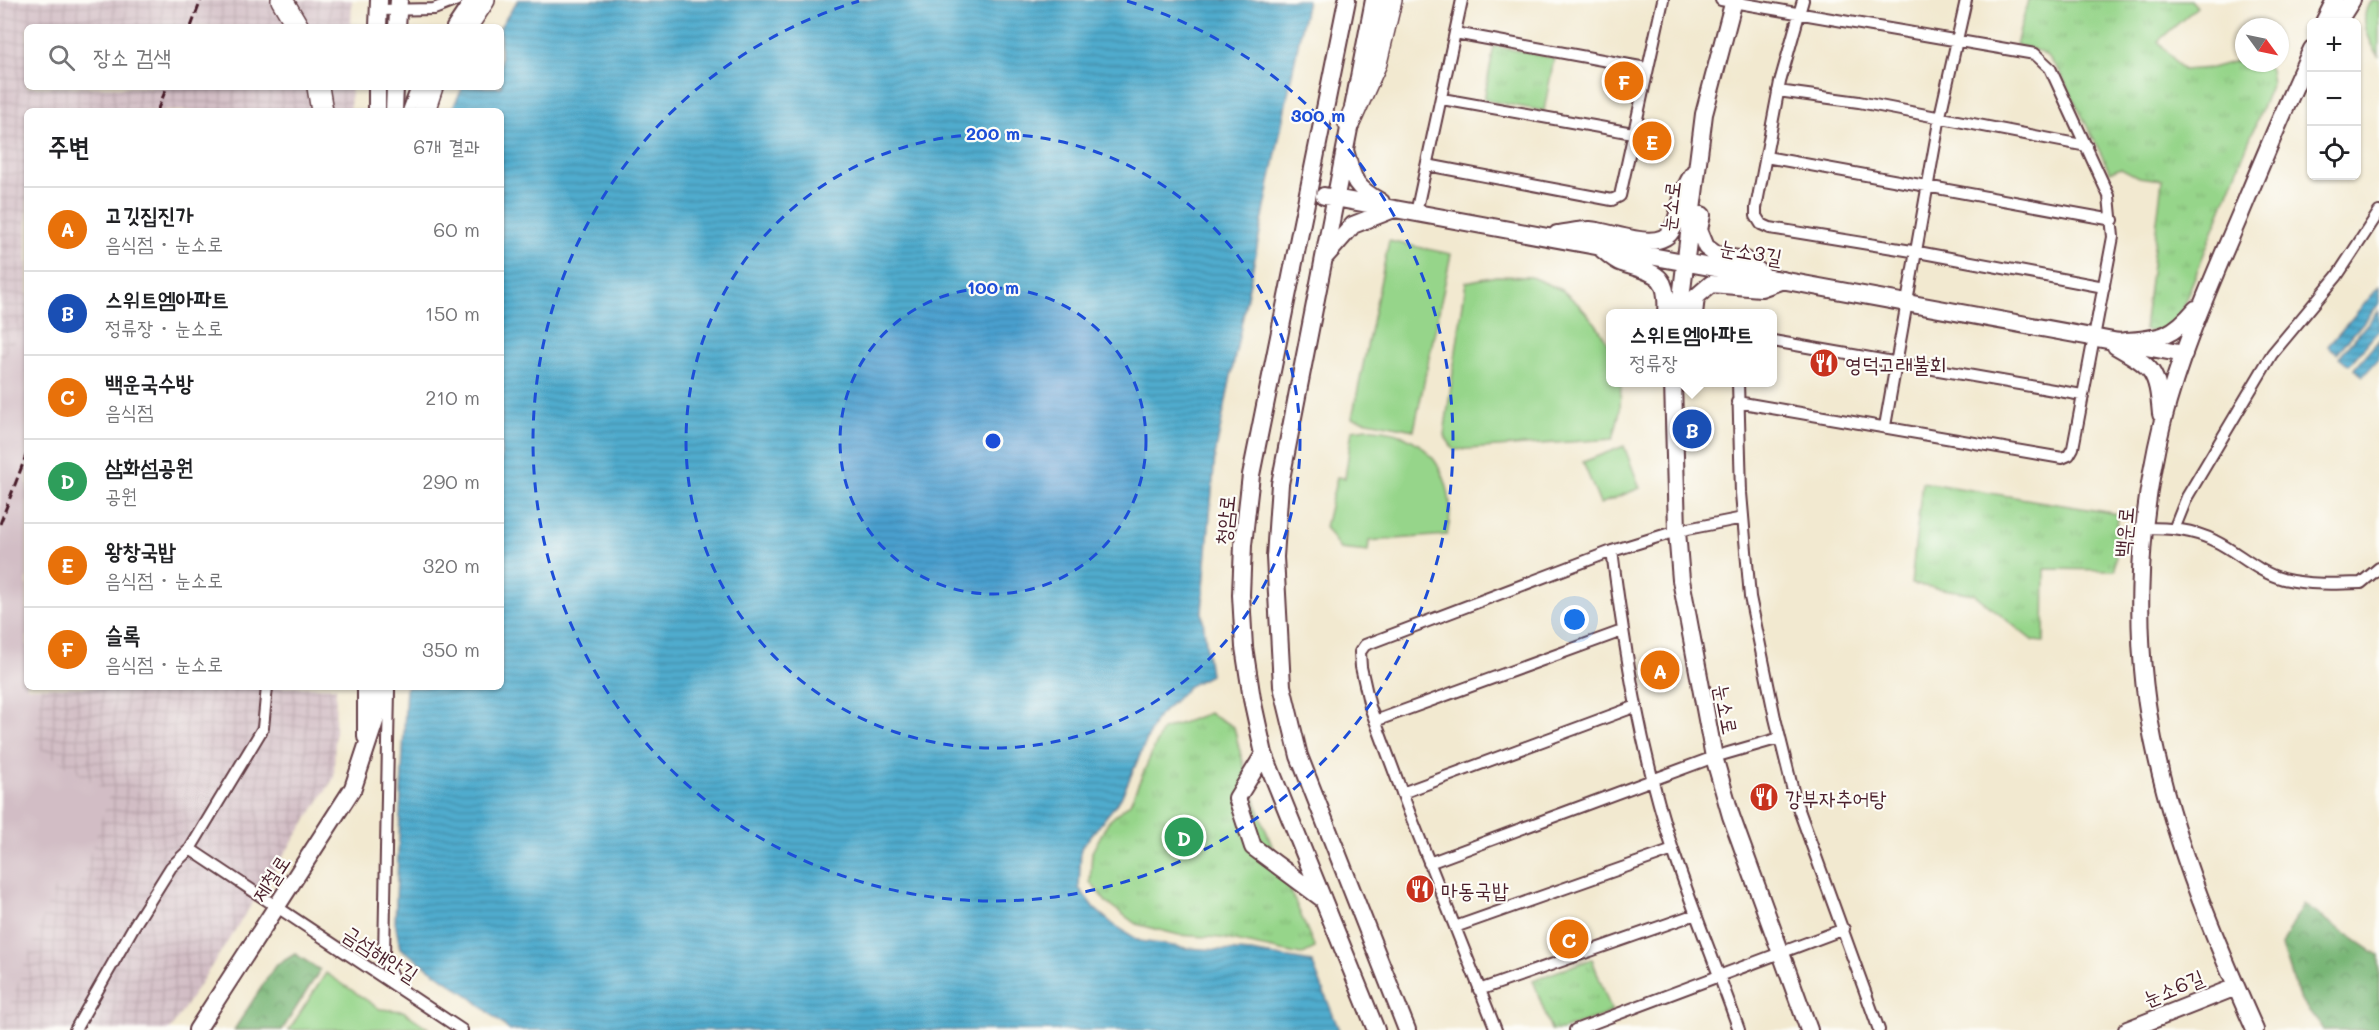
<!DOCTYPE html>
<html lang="ko">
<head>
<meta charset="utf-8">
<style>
  :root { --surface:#fff; --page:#f6f6f6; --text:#202124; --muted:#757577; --line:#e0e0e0; --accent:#2563eb }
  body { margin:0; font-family:Mali,"Poor Story",sans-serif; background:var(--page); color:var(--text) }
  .controls { position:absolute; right:18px; top:18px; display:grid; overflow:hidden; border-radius:9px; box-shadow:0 2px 4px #0004 }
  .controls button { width:54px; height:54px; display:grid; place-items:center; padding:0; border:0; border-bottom:2px solid var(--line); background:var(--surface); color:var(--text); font:30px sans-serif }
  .compass { position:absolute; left:2235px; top:18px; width:54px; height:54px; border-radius:50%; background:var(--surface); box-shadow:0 2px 4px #0004; rotate:123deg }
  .you { position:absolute; left:1575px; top:620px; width:21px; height:21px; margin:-15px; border:4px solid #fff; border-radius:50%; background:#1a73e8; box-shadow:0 0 0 9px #1a73e833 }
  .badge { display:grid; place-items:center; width:39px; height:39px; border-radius:50%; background:var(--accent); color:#fff; font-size:20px; font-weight:700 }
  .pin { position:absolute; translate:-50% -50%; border:3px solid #fff; box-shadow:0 2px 6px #0006 }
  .popup { position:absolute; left:1606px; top:309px; width:171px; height:78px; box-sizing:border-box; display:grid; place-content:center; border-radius:9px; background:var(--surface); filter:drop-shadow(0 2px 4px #0005); font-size:20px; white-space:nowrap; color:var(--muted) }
  .popup b { font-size:22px; color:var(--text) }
  .popup::after { content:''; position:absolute; left:50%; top:100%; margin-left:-12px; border:12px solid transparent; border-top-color:var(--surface) }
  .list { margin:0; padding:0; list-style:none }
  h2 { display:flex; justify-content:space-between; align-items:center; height:78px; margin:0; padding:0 24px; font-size:26px }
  h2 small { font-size:20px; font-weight:400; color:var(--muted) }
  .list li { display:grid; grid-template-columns:39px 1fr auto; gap:18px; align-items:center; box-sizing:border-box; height:84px; padding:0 24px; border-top:2px solid var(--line) }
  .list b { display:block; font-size:22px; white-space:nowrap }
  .list p { margin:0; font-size:20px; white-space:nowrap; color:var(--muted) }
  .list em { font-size:20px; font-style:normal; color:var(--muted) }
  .icon { flex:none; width:33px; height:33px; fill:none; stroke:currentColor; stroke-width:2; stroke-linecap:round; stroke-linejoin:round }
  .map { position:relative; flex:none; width:2379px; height:1030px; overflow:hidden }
  .search { position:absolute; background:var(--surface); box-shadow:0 2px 4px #0004; left:24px; top:24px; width:480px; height:66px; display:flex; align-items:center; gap:15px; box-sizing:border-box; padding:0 21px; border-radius:9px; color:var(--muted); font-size:22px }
  .panel { position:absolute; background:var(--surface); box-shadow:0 2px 4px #0004; left:24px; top:108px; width:480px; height:582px; border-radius:9px }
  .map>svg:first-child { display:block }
  .industrial { fill:url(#industrial-grid) }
  .railway { fill:#d2bdc5 }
  .grass { fill:#96d58a; stroke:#707a5a; stroke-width:1.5 }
  .forest { fill:url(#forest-crowns); stroke:#616a50; stroke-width:1.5 }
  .park { fill:url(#park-tufts); stroke:#707a5a; stroke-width:1.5 }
  .water { fill:url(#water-rules); stroke:#4c667c; stroke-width:1.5 }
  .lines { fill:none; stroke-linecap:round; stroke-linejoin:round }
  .street-casing { stroke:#633d44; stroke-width:14 }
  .secondary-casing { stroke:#633d44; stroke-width:20 }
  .highway-casing { stroke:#633d44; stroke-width:24 }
  .street { stroke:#fff; stroke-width:10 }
  .secondary { stroke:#fff; stroke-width:16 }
  .highway { stroke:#fff; stroke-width:21 }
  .rail { stroke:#4a1f2b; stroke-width:3; stroke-dasharray:9 4.5; stroke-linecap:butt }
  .ring { fill:none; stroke:#1d4ed8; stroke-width:3; stroke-dasharray:10 8 }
  .labels { text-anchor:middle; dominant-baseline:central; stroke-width:4.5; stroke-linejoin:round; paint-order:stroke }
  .street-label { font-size:21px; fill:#4a1f2b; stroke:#fdfcf7 }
  .poi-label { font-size:21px; fill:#4a1f2b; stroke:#fdfcf7; text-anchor:start }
  .centre { fill:#1d4ed8; stroke:#fdfcf7; stroke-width:3 }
  .ring-label { font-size:18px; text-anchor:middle; font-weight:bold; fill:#1d4ed8; stroke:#fdfcf7; stroke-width:4.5; stroke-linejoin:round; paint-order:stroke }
</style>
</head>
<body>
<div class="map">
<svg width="2379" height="1030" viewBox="0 0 2379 1030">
  <defs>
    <pattern id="industrial-grid" width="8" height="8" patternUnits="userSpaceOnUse" patternTransform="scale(1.5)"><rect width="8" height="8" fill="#d2bdc5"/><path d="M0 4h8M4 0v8" fill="none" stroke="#b6a2a9"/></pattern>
    <pattern id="forest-crowns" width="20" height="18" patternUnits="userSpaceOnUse" patternTransform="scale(1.5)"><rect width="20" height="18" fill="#78b676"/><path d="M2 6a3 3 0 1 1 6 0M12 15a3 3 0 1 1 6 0" fill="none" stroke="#649361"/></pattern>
    <pattern id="park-tufts" width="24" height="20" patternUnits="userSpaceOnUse" patternTransform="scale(1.5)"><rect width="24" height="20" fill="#96d58a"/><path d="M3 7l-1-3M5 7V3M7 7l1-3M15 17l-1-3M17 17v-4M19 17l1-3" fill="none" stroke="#83b677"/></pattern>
    <pattern id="water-rules" width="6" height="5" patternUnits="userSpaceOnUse" patternTransform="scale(1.5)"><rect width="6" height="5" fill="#4facce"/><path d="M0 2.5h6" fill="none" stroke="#448ba7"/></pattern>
  </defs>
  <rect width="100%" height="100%" fill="#fdfcf7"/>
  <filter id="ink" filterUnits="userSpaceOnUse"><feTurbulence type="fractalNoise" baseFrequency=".0167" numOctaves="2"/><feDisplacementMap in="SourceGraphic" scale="12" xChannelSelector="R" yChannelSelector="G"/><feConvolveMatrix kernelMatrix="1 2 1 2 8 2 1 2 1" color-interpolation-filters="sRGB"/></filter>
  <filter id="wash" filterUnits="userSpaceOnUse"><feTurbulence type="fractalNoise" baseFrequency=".008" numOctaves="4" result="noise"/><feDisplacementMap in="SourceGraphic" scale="24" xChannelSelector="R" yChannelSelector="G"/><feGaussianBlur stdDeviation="1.35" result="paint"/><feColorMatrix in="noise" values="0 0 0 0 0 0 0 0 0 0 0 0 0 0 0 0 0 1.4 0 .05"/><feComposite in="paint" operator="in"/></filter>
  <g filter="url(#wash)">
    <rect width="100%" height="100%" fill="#f2e9d0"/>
    <path class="industrial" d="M 0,0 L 352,0 L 351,27 L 27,27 L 27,87 L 351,87 L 350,111 L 27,111 L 27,687 L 336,687 L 334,778 L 170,1030 L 0,1030 Z"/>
    <path class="railway" d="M 27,324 L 27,687 L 41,687 L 35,746 L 110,793 L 77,893 L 55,886 L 0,1030 L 0,362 Z"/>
    <path class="grass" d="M 2372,0 L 2379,0 L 2379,56 C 2368,40 2357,16 2372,0 Z
      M 1389,241 L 1451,254 L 1414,430 L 1352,418 Z
      M 1496,276 L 1531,277 L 1562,290 L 1578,304 L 1596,324 L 1611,348 L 1611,382 L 1621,383 L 1620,411 L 1613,439 L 1454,450 L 1444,435 L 1466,282 Z
      M 1367,428 C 1377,430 1390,430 1399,434 C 1442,450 1457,494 1447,535 L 1369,541 L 1368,552 L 1340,549 L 1325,527 L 1337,477 L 1345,478 L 1352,430 Z
      M 1624,446 L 1640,488 L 1600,504 L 1583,462 Z
      M 326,973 L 380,1009 L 403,1011 L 428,1028 L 289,1030 Z"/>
    <path class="forest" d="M 2303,904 L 2379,956 L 2379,1030 L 2324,1030 L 2299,998 L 2282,945 Z
      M 295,954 L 320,970 L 282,1030 L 234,1030 L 275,966 Z"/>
    <path class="park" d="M 2028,0 L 2191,0 L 2197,7 L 2158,41 L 2183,70 L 2211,68 L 2244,59 L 2244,63 L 2264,63 L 2270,69 L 2272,83 L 2176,324 L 2154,332 L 2144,330 L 2162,180 L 2138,177 L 2121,168 L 2110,172 L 2060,72 C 2045,52 2040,50 2016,45 Z
      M 1494,46 L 1554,58 L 1544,111 L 1484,100 Z
      M 1922,482 L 2118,514 L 2115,570 L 2045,569 L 2044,642 L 2033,641 L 1974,594 L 1911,584 Z
      M 1209,713 L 1234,727 C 1251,803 1284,876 1315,948 L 1301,955 L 1221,938 L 1179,935 L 1136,924 L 1106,902 L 1090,882 L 1092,852 L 1108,822 L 1130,803 L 1162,730 Z
      M 1592,959 L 1612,1012 L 1562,1030 L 1551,1030 L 1533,980 Z"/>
    <path class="water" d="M 518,0 L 1307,0 L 1215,455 L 1202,612 L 1210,675 L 1189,686 L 1156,719 L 1121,798 L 1081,848 L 1079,888 L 1094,908 L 1114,925 L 1140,941 L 1187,948 L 1251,952 L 1312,962 L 1339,1030 L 509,1030 L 472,998 L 400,948 L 395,922 L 406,687 L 501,687 L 501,111 L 451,111 L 463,87 L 501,87 L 500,27 Z
      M 2379,287 L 2379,304 L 2337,353 L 2328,346 Z
      M 2379,310 L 2379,330 L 2349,365 L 2339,357 Z
      M 2379,340 L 2379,358 L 2363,376 L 2354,369 Z"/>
  </g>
  <g filter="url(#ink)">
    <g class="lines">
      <g class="street-casing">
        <path id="street" d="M 1721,0 L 2035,54 L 2050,68 L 2109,196 L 2113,237 L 2073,448 L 2069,455 L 2062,458 L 1737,402
          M 1803,0 L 1780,82 L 1756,208 L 1756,216 L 1761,224 L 1770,228 L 1918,252 L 2104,287
          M 378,10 L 434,9 L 457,0
          M 452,27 L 470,0
          M 1455,33 L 1646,68
          M 1778,91 L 1859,102 L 2087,146
          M 1442,99 L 1633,133
          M 408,111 L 417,87
          M 1766,157 L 2113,220
          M 1427,165 L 1612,200 L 1620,196 L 1663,0
          M 1416,213 L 1462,0
          M 1773,341 L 2082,395
          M 1738,382 L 1741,493 L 1750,597 L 1775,718 L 1795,799 L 1879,1030
          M 1885,426 L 1940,116 L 1966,0
          M 2175,527 L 2187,497 L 2272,354 L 2337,276 L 2379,212
          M 2144,528 C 2169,528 2192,529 2215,541 C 2238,552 2257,572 2283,579 C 2308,585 2336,584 2361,583 L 2379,568
          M 1612,551 C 1625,653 1641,753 1673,850 C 1693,911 1718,970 1739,1030
          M 389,690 L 384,956 L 395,985
          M 1375,721 L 1622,631
          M 1402,793 L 1634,707
          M 190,849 L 462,1030
          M 1429,863 L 1714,757 L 1780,738
          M 1455,927 L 1673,850
          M 1479,990 L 1696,914
          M 75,1030 L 134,926 L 171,867 L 190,849 L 263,728 L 267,687
          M 1496,1030 L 1410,814 L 1370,707 L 1361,667 L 1360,652 L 1365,645 L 1612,551 L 1677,531 L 1743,518
          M 1575,1030 L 1844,929"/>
      </g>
      <g class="secondary-casing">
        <path id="secondary" d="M 1347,0 L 1251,475 L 1243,545 L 1241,595 L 1244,647 L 1252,699 L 1264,754 L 1376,1030
          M 1374,0 L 1280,484 L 1275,557 L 1282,686 L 1299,756 L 1407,1030
          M 2324,22 L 2335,0
          M 2338,22 L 2352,0
          M 378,27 L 379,0
          M 397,27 L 399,0
          M 377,111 L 377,87
          M 394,111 L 395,87
          M 1345,150 C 1353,180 1354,187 1381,202
          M 1324,196 L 2184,354
          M 1702,215 L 1699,230 L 1706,247 L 1718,256 L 1745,260 L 1763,275
          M 1557,234 C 1567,233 1579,230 1590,230 C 1612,231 1661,255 1673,228 C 1683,206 1678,195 1695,171
          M 1602,249 C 1608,254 1615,261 1622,263 C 1655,274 1669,272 1666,314
          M 1324,258 L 1353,225 L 1394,209
          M 1679,314 L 1704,114 L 1734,0
          M 1694,314 L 1696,297 L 1711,284 L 1761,288 L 1783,280
          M 1673,382 L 1677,531 L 1681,580 L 1714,757 L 1731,816 L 1809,1030
          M 2161,414 C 2157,370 2154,368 2116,346 L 2117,342 C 2158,338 2169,341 2196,309
          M 366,687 L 366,737
          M 1264,754 L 1237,798 L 1253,847 L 1323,899
          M 197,1030 L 353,788 L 380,706 L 381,687
          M 2127,1030 L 2236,987
          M 2255,1030 C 2216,942 2178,852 2157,758 C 2132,650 2136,531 2162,424 C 2180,352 2211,283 2240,215 C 2263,160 2286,104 2312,49"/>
      </g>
      <g class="highway-casing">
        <path id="highway" d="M 282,0 L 298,27
          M 466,27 L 484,0
          M 318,87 L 322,111
          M 424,111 L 432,87
          M 1349,123 L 1376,63 L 1391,0"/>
      </g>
      <use href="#street" class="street"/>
      <use href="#secondary" class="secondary"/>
      <use href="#highway" class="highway"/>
      <path class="rail" d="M 191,27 L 201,0
        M 157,111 L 167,87
        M 0,524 L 27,453"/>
    </g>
  </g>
  <circle cx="993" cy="441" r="153" fill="#1d4ed8" fill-opacity=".12"/>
  <g class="ring">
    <circle cx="993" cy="441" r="153"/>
    <circle cx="993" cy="441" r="307"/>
    <path d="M1127 1A460 460 0 1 1 859 1"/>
  </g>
  <defs>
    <g id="restaurant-disc" transform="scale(1.5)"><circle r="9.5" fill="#c8321e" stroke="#fdfcf7"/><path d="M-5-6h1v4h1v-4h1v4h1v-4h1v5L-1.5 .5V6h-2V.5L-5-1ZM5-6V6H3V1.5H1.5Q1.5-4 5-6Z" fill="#fff"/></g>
  </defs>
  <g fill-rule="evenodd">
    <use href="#restaurant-disc" x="1824" y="363"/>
    <use href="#restaurant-disc" x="1764" y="797"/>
    <use href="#restaurant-disc" x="1420" y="889"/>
  </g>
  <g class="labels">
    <g class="street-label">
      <text transform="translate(1669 206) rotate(-83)">눈소로</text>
      <text transform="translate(1751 251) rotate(10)">눈소3길</text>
      <text transform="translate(1224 520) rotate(-84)">청암로</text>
      <text transform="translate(2123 532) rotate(-85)">백운로</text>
      <text transform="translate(1727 709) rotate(79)">눈소로</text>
      <text transform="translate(270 878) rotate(-57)">제철로</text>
      <text transform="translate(381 953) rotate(33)">금섬해안길</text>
      <text transform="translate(2173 987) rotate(-22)">눈소6길</text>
    </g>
    <g class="poi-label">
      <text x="1845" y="363">영덕고래불회</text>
      <text x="1785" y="797">강부자추어탕</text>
      <text x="1441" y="889">마동국밥</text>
    </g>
  </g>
  <circle cx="993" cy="441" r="9" class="centre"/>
  <g class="ring-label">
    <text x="1318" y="122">300 m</text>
    <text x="993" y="140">200 m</text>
    <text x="993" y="294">100 m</text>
  </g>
</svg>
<div class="controls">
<button>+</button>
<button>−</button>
<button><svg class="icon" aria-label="locate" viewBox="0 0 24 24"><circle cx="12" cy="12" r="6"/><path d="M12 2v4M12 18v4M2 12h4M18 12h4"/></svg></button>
</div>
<svg class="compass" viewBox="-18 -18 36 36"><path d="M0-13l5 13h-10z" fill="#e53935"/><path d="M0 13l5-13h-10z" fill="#757577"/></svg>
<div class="you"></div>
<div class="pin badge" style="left:1660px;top:670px;background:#e8710a">A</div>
<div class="pin badge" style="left:1692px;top:429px;background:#1a4fb4">B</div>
<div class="popup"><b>스위트엠아파트</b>정류장</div>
<div class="pin badge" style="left:1569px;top:939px;background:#e8710a">C</div>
<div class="pin badge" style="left:1184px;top:837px;background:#2e9e5b">D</div>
<div class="pin badge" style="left:1652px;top:141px;background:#e8710a">E</div>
<div class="pin badge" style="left:1624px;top:81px;background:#e8710a">F</div>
<div class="search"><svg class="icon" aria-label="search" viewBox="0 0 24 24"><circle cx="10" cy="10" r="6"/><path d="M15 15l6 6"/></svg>장소 검색</div>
<section class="panel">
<h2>주변<small>6개 결과</small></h2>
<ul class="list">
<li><span class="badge" style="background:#e8710a">A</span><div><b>고깃집진가</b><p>음식점 · 눈소로</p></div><em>60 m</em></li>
<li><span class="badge" style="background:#1a4fb4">B</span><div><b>스위트엠아파트</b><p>정류장 · 눈소로</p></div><em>150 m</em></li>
<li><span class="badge" style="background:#e8710a">C</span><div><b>백운국수방</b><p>음식점</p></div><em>210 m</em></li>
<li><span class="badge" style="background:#2e9e5b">D</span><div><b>삼화섬공원</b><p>공원</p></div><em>290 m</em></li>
<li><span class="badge" style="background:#e8710a">E</span><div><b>왕창국밥</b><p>음식점 · 눈소로</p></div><em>320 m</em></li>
<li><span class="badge" style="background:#e8710a">F</span><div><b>슬록</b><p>음식점 · 눈소로</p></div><em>350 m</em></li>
</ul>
</section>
</div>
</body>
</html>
